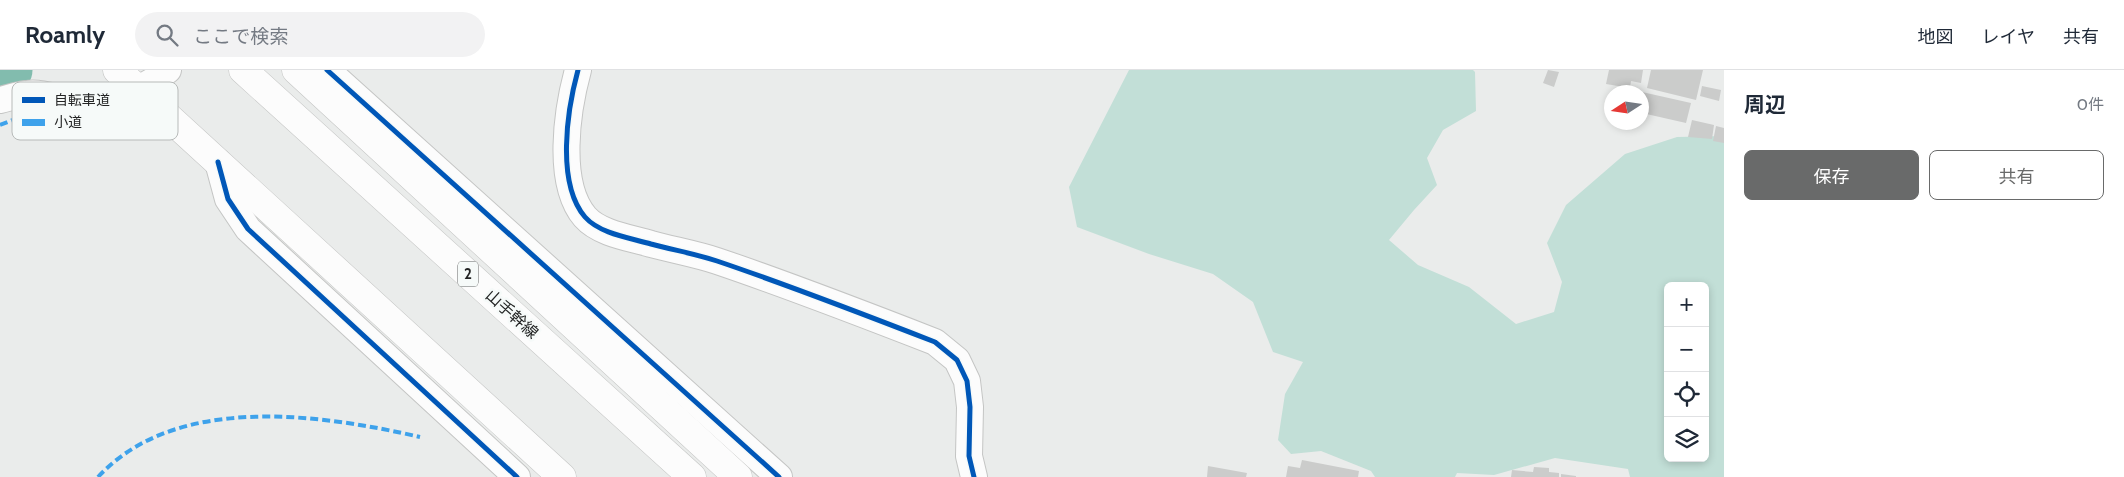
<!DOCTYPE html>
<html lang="ja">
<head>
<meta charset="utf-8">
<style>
  :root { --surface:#fff; --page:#f2f2f3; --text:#1f2937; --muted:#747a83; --line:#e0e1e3; --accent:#696a6a }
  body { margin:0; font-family:Cabin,"Noto Sans JP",sans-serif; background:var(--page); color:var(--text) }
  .controls { position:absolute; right:15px; bottom:15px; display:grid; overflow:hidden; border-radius:8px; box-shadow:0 2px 8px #0003 }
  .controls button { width:45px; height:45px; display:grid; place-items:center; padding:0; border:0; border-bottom:1px solid var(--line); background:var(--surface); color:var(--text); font:25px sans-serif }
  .compass { position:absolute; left:1604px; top:15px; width:45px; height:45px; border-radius:50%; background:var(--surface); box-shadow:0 2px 8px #0003; rotate:258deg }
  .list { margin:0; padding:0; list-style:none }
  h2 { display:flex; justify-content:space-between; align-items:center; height:65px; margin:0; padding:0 20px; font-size:21px }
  h2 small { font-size:16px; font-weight:400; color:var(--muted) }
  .actions { display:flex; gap:10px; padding:15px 20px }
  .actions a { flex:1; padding:11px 0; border:1px solid var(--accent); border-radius:8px; text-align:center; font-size:18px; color:var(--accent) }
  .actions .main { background:var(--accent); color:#fff }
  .icon { flex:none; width:28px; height:28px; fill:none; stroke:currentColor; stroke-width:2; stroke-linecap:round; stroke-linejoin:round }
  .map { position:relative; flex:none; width:1724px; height:407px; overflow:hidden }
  header { display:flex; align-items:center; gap:30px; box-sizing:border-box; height:70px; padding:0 25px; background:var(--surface); border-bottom:1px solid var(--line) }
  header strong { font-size:24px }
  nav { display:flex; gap:28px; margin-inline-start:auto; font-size:18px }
  .search { width:350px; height:45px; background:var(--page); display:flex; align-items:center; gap:12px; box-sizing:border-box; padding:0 18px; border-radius:28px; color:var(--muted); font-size:19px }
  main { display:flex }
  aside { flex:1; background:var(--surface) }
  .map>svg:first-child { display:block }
  .green { fill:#c2dfd7; fill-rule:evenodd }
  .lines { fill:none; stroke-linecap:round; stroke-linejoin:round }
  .river { stroke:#82bcae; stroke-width:49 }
  .building { fill:#cbcccb }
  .street-casing { stroke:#c4c5c4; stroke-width:28 }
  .primary-casing { stroke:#c4c5c4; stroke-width:29 }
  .street { stroke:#fcfcfc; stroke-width:26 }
  .primary { stroke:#fcfcfc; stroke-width:28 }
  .quiet { stroke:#3ea2eb; stroke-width:4; stroke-dasharray:8 4; stroke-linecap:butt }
  .cycleway-casing { stroke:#f6faf9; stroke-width:8 }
  .cycleway { stroke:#0057b8; stroke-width:5 }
  .labels { text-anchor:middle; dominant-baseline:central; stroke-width:5; stroke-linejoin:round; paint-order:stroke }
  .shield { fill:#f6faf9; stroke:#626464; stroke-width:1 }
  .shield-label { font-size:15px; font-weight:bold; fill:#232424 }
  .street-label { font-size:16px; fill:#232424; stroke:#f6faf9 }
  .key { fill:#f6faf9; stroke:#b7bab9; stroke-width:1 }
  .key-label { font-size:14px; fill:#232424 }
</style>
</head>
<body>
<header>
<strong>Roamly</strong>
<div class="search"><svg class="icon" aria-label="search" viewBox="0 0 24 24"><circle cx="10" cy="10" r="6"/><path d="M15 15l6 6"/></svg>ここで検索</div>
<nav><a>地図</a><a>レイヤ</a><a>共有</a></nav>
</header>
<main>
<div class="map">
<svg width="1724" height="407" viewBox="0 0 1724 407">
  <rect width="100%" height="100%" fill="#eaeceb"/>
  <path class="green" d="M 1129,0 L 1473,0 L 1475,2 L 1476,41 L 1443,60 L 1427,88 L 1437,115 L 1414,140 L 1389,170 L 1418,195 L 1469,217 L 1516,254 L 1554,242 L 1562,212 L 1547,173 L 1566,135 L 1625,84 L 1677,67 L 1724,66 L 1724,407 L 1630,407 L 1628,399 L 1555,388 L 1494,405 L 1457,403 L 1455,407 L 1375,407 L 1371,401 L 1321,381 L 1291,384 L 1278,370 L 1285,324 L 1303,292 L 1273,282 L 1253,232 L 1213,204 L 1149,184 L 1077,157 L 1069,117 ZM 1668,216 L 1705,216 L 1705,388 L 1668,388 Z"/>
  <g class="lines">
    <path class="river" d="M 0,4 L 8,0"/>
  </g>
  <path class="building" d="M 1548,0 L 1559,2 L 1554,17 L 1543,13 Z
    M 1609,0 L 1643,0 L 1641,13 L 1631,11 L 1630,18 L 1606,14 Z
    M 1651,0 L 1703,0 L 1696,30 L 1647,18 Z
    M 1702,16 L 1721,20 L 1719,31 L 1700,26 Z
    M 1642,22 L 1691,33 L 1686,53 L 1642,43 Z
    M 1692,50 L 1714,55 L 1712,69 L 1688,67 Z
    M 1716,56 L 1724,58 L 1724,73 L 1713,71 Z
    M 1302,390 L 1359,401 L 1358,407 L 1286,407 L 1288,396 L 1300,398 Z
    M 1208,396 L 1247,403 L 1246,407 L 1207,407 Z
    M 1534,397 L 1549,398 L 1549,402 L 1559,403 L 1559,407 L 1511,407 L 1512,400 L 1533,402 Z
    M 1561,404 L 1576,406 L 1576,407 L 1561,407 Z"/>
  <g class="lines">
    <g class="street-casing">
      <path id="street" d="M 327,0 L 779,407
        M 578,0 C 567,40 556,113 585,147 C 600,164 631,168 651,174 C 673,180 696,184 717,191 C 791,216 863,244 935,272 L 957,290 L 967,311 L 970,337 L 969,386 L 974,407
        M 0,30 C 9,28 17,25 26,24 C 45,21 64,32 83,33 C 113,34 145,18 168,0
        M 218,92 L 228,129 L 248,159 L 517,407"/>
    </g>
    <g class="primary-casing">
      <path id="primary" d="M 117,0 L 562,407
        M 243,0 L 692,407
        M 296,0 L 738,407"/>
    </g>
    <use href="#street" class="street"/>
    <use href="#primary" class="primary"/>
    <path class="quiet" d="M 0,55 L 25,45 L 27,34 L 27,24
      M 98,407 C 176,323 320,344 420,367"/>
    <g class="cycleway-casing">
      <path id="cycleway" d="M 327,0 L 779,407
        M 578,0 C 567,40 556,113 585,147 C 600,164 631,168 651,174 C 673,180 696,184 717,191 C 791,216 863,244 935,272 L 957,290 L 967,311 L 970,337 L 969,386 L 974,407
        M 218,92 L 228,129 L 248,159 L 517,407"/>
    </g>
    <use href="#cycleway" class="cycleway"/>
  </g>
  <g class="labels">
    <rect class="shield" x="458" y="191.5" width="20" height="25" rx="4"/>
    <g class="shield-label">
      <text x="468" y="204">2</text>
    </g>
    <g class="street-label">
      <text transform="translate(512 244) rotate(42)">山手幹線</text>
    </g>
  </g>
  <rect x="12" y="12" width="166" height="58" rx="8" class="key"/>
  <rect x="22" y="27" width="23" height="6" fill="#0057b8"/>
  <rect x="22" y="49" width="23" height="7" fill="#3ea2eb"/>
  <g class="key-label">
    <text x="54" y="35">自転車道</text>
    <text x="54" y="57">小道</text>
  </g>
</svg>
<div class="controls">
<button>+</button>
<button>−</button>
<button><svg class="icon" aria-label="locate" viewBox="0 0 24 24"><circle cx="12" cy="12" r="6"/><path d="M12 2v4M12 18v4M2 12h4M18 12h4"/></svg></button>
<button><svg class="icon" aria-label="layers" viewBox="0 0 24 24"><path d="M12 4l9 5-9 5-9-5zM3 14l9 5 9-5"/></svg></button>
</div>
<svg class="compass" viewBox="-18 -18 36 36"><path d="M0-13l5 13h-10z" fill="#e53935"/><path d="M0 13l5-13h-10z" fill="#747a83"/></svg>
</div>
<aside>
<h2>周辺<small>0件</small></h2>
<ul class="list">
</ul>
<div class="actions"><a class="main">保存</a><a>共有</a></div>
</aside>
</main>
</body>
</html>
